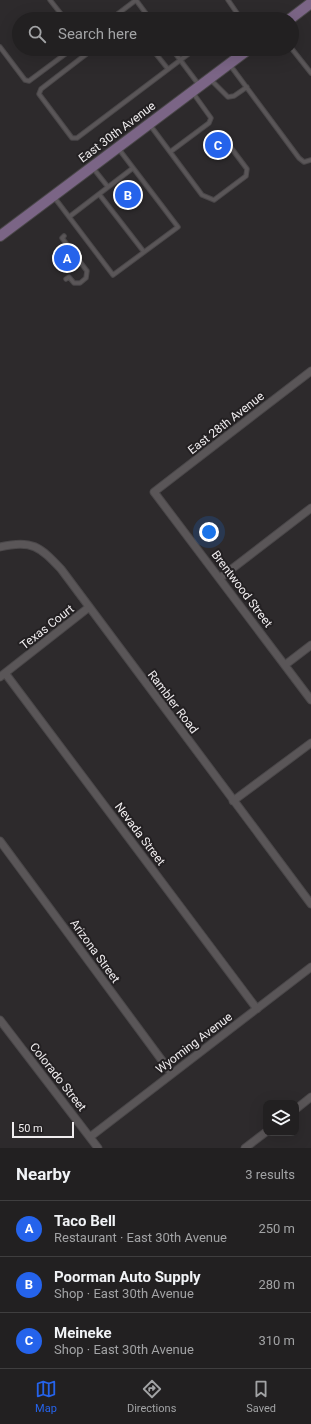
<!DOCTYPE html>
<html lang="en">
<head>
<meta charset="utf-8">
<style>
  :root { --surface:#222021; --page:#2e2d2e; --text:#f1f3f6; --muted:#a2a3a5; --line:#3f3e3f; --accent:#2563eb }
  body { margin:0; font-family:Roboto,sans-serif; background:var(--page); color:var(--text) }
  .controls { position:absolute; right:12px; bottom:12px; display:grid; overflow:hidden; border-radius:8px; box-shadow:0 4px 16px #0002 }
  .controls button { width:36px; height:36px; display:grid; place-items:center; padding:0; border:0; border-bottom:1px solid var(--line); background:var(--surface); color:var(--text); font:20px sans-serif }
  .scale { position:absolute; left:12px; bottom:10px; width:62px; box-sizing:border-box; padding-left:4px; border:2px solid #f0edef; border-top:0; font-size:11px; line-height:14px; white-space:nowrap; color:#f0edef; -webkit-text-stroke:3px #232022; paint-order:stroke }
  .you { position:absolute; left:209px; top:532px; width:14px; height:14px; margin:-10px; border:3px solid #fff; border-radius:50%; background:#1a73e8; box-shadow:0 0 0 6px #1a73e833 }
  .badge { display:grid; place-items:center; width:26px; height:26px; border-radius:50%; background:var(--accent); color:#fff; font-size:13px; font-weight:700 }
  .pin { position:absolute; translate:-50% -50%; border:2px solid #fff; box-shadow:0 1px 4px #0006 }
  .list { margin:0; padding:0; list-style:none }
  h2 { display:flex; justify-content:space-between; align-items:center; height:52px; margin:0; padding:0 16px; font-size:17px }
  h2 small { font-size:13px; font-weight:400; color:var(--muted) }
  .list li { display:grid; grid-template-columns:26px 1fr auto; gap:12px; align-items:center; box-sizing:border-box; height:56px; padding:0 16px; border-top:1px solid var(--line) }
  .list b { display:block; font-size:15px; white-space:nowrap }
  .list p { margin:0; font-size:13px; white-space:nowrap; color:var(--muted) }
  .list em { font-size:13px; font-style:normal; color:var(--muted) }
  .icon { flex:none; width:22px; height:22px; fill:none; stroke:currentColor; stroke-width:2; stroke-linecap:round; stroke-linejoin:round }
  .map { position:relative; flex:none; width:311px; height:1148px; overflow:hidden }
  .search { position:absolute; background:var(--surface); box-shadow:0 4px 16px #0002; left:12px; right:12px; top:12px; height:44px; display:flex; align-items:center; gap:10px; box-sizing:border-box; padding:0 14px; border-radius:22px; color:var(--muted); font-size:15px }
  .sheet { height:220px; background:var(--surface) }
  nav { display:flex; justify-content:space-around; align-items:center; box-sizing:border-box; height:56px; border-top:1px solid var(--line); background:var(--surface); font-size:11px; color:var(--muted) }
  nav a { display:grid; justify-items:center; gap:2px }
  nav .on { color:var(--accent) }
  .map>svg:first-child { display:block }
  .lines { fill:none; stroke-linecap:round; stroke-linejoin:round }
  .lane-casing { stroke:#4a4749; stroke-width:5.5 }
  .street-casing { stroke:#4a4749; stroke-width:9 }
  .secondary-casing { stroke:#4a4749; stroke-width:12 }
  .lane { stroke:#5a5658; stroke-width:3.5 }
  .street { stroke:#5a5658; stroke-width:7 }
  .secondary { stroke:#7b6586; stroke-width:10 }
  .labels { text-anchor:middle; dominant-baseline:central; stroke-width:4; stroke-linejoin:round; paint-order:stroke }
  .street-label { font-size:12px; fill:#f0edef; stroke:#232022 }
</style>
</head>
<body>
<div class="map">
<svg width="311" height="1148" viewBox="0 0 311 1148">
  <rect width="100%" height="100%" fill="#2d2a2c"/>
  <g class="lines">
    <g class="lane-casing">
      <path id="lane" d="M 50,0 L 65,19
        M 136,0 L 150,19
        M 228,0 L 239,16
        M 111,19 L 136,0
        M 235,19 L 239,16 L 242,19
        M 0,47 L 25,80 L 29,81 L 72,49
        M 93,49 L 41,89 L 39,94 L 72,138 L 77,138 L 195,49
        M 152,49 L 168,69
        M 172,49 L 199,85
        M 292,49 L 311,73
        M 230,65 L 299,158 L 304,162 L 311,160
        M 211,80 L 228,97 L 234,96 L 247,87
        M 150,125 L 202,195 L 214,200 L 246,176 L 247,169 L 229,145
        M 170,152 L 209,123 L 211,118 L 193,93
        M 93,168 L 108,187
        M 99,194 L 144,252
        M 54,197 L 113,275 L 178,227 L 118,148
        M 69,217 L 133,168
        M 64,236 L 62,238 L 87,271 L 86,278 L 80,283 L 74,283 L 69,277 L 66,279"/>
    </g>
    <g class="street-casing">
      <path id="street" d="M 311,371 L 154,492 L 311,700
        M 0,547 C 32,539 40,547 61,569 L 311,904
        M 220,578 L 311,508
        M 285,665 L 311,645
        M 5,673 L 257,1009
        M 0,677 L 88,608
        M 233,801 L 311,743
        M 0,841 L 172,1074
        M 0,1020 L 98,1148
        M 296,1109 L 311,1097
        M 90,1137 L 311,967
        M 245,1148 L 266,1132"/>
    </g>
    <g class="secondary-casing">
      <path id="secondary" d="M 290,19 L 311,3
        M 0,236 L 249,49"/>
    </g>
    <use href="#lane" class="lane"/>
    <use href="#street" class="street"/>
    <use href="#secondary" class="secondary"/>
  </g>
  <g class="labels">
    <g class="street-label">
      <text transform="translate(117 132) rotate(-37)">East 30th Avenue</text>
      <text transform="translate(226 423) rotate(-38)">East 28th Avenue</text>
      <text transform="translate(242 589) rotate(53)">Brentwood Street</text>
      <text transform="translate(47 627) rotate(-38)">Texas Court</text>
      <text transform="translate(173 702) rotate(53)">Rambler Road</text>
      <text transform="translate(140 834) rotate(53)">Nevada Street</text>
      <text transform="translate(95 951) rotate(54)">Arizona Street</text>
      <text transform="translate(194 1043) rotate(-37)">Wyoming Avenue</text>
      <text transform="translate(58 1077) rotate(52)">Colorado Street</text>
    </g>
  </g>
</svg>
<div class="controls">
<button><svg class="icon" aria-label="layers" viewBox="0 0 24 24"><path d="M12 4l9 5-9 5-9-5zM3 14l9 5 9-5"/></svg></button>
</div>
<div class="scale">50 m</div>
<div class="you"></div>
<div class="pin badge" style="left:67px;top:258px">A</div>
<div class="pin badge" style="left:128px;top:195px">B</div>
<div class="pin badge" style="left:218px;top:145px">C</div>
<div class="search"><svg class="icon" aria-label="search" viewBox="0 0 24 24"><circle cx="10" cy="10" r="6"/><path d="M15 15l6 6"/></svg>Search here</div>
</div>
<section class="sheet">
<h2>Nearby<small>3 results</small></h2>
<ul class="list">
<li><span class="badge">A</span><div><b>Taco Bell</b><p>Restaurant · East 30th Avenue</p></div><em>250 m</em></li>
<li><span class="badge">B</span><div><b>Poorman Auto Supply</b><p>Shop · East 30th Avenue</p></div><em>280 m</em></li>
<li><span class="badge">C</span><div><b>Meineke</b><p>Shop · East 30th Avenue</p></div><em>310 m</em></li>
</ul>
</section>
<nav>
<a class="on"><svg class="icon" aria-label="map" viewBox="0 0 24 24"><path d="M3 6l6-2 6 2 6-2v14l-6 2-6-2-6 2zM9 4v14M15 6v14"/></svg>Map</a>
<a><svg class="icon" aria-label="directions" viewBox="0 0 24 24"><path d="M12 3l9 9-9 9-9-9zM9 14v-3h6M13 9l2 2-2 2"/></svg>Directions</a>
<a><svg class="icon" aria-label="saved" viewBox="0 0 24 24"><path d="M7 4h10v16l-5-4-5 4z"/></svg>Saved</a>
</nav>
</body>
</html>
